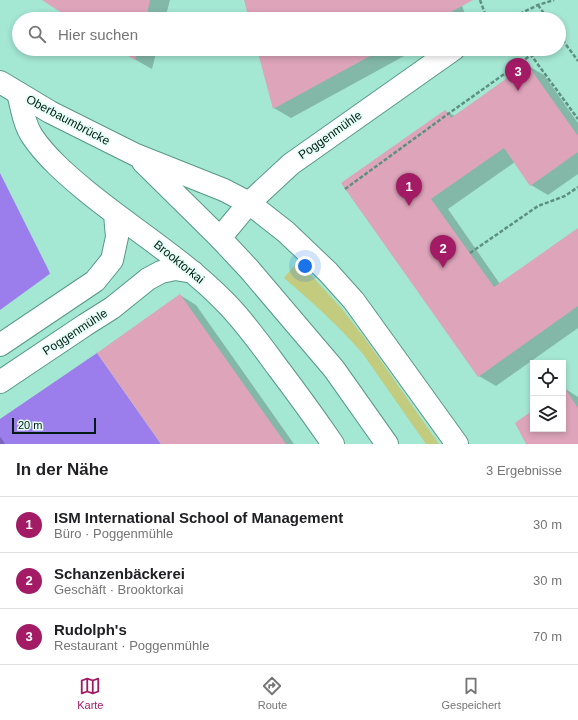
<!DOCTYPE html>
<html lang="de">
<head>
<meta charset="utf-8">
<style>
  :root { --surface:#fff; --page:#f6f6f6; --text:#202124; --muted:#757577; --line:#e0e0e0; --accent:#a31b65 }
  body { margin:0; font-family:Arial,sans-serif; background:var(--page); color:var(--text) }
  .controls { position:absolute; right:12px; bottom:12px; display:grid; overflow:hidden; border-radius:0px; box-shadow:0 2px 6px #0003 }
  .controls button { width:36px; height:36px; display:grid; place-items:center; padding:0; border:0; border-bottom:1px solid var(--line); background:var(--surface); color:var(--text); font:20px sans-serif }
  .scale { position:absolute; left:12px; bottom:10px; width:84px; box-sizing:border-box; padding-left:4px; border:2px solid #021c15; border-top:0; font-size:11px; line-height:14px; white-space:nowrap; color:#021c15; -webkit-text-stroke:3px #e4fef6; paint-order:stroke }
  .you { position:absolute; left:305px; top:266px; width:14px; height:14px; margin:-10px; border:3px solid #fff; border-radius:50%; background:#1a73e8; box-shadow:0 0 0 6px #1a73e833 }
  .badge { display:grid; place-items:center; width:26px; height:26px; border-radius:50%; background:var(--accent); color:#fff; font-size:13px; font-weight:700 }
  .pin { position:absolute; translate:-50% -33px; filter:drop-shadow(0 1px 2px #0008) }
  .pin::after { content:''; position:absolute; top:21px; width:14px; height:12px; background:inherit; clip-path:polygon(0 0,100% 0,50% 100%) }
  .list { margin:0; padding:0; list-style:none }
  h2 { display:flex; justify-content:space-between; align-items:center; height:52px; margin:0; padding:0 16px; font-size:17px }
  h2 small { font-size:13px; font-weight:400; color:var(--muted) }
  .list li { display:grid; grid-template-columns:26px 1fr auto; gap:12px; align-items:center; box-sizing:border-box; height:56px; padding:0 16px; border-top:1px solid var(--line) }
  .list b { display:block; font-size:15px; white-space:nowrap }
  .list p { margin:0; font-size:13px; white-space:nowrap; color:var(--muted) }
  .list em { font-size:13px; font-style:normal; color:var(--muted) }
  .icon { flex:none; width:22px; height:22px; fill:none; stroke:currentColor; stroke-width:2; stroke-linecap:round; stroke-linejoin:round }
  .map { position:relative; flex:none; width:578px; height:444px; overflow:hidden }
  .search { position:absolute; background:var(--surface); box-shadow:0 2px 6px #0003; left:12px; right:12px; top:12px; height:44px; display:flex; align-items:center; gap:10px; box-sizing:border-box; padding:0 14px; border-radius:22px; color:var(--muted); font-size:15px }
  .sheet { height:220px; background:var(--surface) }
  nav { display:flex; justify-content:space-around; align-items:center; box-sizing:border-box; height:56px; border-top:1px solid var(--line); background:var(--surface); font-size:11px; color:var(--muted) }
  nav a { display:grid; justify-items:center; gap:2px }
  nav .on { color:var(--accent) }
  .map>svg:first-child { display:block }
  .green { fill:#c3cb7f }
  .water { fill:#9b7eec }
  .pier { fill:#a4e7d2 }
  .shadow { fill:#0003 }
  .building { fill:#dda4ba }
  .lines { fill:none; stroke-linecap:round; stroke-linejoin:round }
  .street-casing { stroke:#579886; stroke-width:24 }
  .secondary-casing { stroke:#579886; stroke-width:24 }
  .path { stroke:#5e9081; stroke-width:2.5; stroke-dasharray:4 2; stroke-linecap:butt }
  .street { stroke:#fff; stroke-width:22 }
  .secondary { stroke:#fff; stroke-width:22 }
  .labels { text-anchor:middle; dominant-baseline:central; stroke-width:3.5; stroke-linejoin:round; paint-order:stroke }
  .street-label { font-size:12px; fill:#021c15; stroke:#e4fef6 }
</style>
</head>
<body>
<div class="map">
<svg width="578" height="444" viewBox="0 0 578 444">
  <rect width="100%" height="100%" fill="#a4e7d2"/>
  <path class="green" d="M 298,261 L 342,309 L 369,344 L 439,444 L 426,444 L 363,354 C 339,326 311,301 284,278 Z"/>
  <path class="water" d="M 0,173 L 48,269 L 50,274 L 74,313 L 97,353 L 161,444 L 0,444 Z"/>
  <path class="pier" d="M 51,273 L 76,313 L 90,337 L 97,353 L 0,419 L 0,310 Z"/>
  <path class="shadow" d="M 44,0 L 170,0 L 165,19 L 73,19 Z
    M 245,0 L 460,0 L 467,19 L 250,19 Z
    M 119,49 L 157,49 L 152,69 L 136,60 Z
    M 258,49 L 417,49 L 291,118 L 274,108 Z
    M 527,65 L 544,75 L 578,123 L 578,174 L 548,195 L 531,185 L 515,162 L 448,209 L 500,284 L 578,229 L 578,328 L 496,386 L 479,376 L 342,184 L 445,111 L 455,116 Z
    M 180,295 L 196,305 L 294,444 L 162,444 Z
    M 564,388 L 578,397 L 578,444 L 527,444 L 533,411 L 533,429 L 563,429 L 563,389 Z
    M 0,437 L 2,439 L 5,444 L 0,444 Z"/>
  <path class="building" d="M 42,0 L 150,0 L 146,19 L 71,19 Z
    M 244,0 L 473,0 L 438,19 L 249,19 Z
    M 117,49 L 138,49 L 135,60 Z
    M 257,49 L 383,49 L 273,109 Z
    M 527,64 L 578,136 L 578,152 L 530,186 L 504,148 L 431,199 L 494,287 L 578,228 L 578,306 L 478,377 L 341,183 L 445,110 L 451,118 Z
    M 180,294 L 259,406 L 286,444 L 161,444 L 97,353 Z
    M 564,387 L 578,408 L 578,444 L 526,444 L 515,423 L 533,410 L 533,429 L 563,429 Z"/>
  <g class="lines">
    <g class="street-casing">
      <path id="street" d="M 18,93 C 22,108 24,124 32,136 C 46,157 67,175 85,190 C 131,228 183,259 225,302 C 245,322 261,345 278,368 C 297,393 315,418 333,444
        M 220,238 L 249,203 L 291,164 L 454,49
        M 0,345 L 95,281 L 112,260 L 117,237 L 115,214
        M 0,382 L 85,325 L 112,308 L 148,279 L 161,272 L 175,269 L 193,272"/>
    </g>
    <g class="secondary-casing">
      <path id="secondary" d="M 0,82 L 50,112 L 136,155 L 224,190 L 249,203 L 286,232 L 328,272 L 354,301 L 457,444
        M 143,162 L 220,238 L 249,269 L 334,369 L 387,444"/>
    </g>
    <path class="path" d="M 480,0 L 487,19
      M 538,5 L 548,19
      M 509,19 L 538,5 L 554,0
      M 559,35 L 578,61
      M 345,189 L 448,114 L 531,55 L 578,119
      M 470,253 L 538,206 L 565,196 L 578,187"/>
    <use href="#street" class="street"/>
    <use href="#secondary" class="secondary"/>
  </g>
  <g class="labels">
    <g class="street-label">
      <text transform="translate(68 120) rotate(28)">Oberbaumbrücke</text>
      <text transform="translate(330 135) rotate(-35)">Poggenmühle</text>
      <text transform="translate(179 262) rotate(39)">Brooktorkai</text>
      <text transform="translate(75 332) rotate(-33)">Poggenmühle</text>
    </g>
  </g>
</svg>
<div class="controls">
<button><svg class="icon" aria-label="locate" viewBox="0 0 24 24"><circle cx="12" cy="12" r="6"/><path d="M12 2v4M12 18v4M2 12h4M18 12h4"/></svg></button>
<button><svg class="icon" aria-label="layers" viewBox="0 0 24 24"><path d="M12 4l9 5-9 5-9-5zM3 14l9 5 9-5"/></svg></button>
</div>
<div class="scale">20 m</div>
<div class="you"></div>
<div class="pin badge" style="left:409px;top:206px">1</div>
<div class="pin badge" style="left:443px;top:268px">2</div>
<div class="pin badge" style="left:518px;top:91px">3</div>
<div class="search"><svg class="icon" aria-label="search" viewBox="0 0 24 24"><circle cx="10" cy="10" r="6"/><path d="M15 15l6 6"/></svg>Hier suchen</div>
</div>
<section class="sheet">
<h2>In der Nähe<small>3 Ergebnisse</small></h2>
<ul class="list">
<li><span class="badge">1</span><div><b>ISM International School of Management</b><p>Büro · Poggenmühle</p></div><em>30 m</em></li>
<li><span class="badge">2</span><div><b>Schanzenbäckerei</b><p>Geschäft · Brooktorkai</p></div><em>30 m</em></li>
<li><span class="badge">3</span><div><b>Rudolph's</b><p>Restaurant · Poggenmühle</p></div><em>70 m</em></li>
</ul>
</section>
<nav>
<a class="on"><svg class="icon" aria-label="map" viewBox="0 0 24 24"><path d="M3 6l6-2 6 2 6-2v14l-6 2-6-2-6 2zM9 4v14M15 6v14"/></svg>Karte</a>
<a><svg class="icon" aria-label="directions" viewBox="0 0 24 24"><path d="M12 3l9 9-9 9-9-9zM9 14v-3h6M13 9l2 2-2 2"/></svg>Route</a>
<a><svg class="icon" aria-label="saved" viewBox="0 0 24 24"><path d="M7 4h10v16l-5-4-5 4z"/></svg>Gespeichert</a>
</nav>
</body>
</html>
